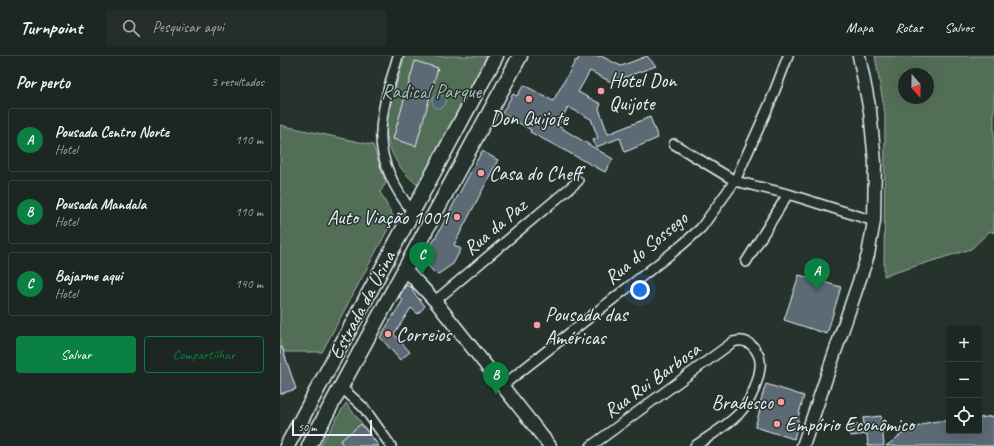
<!DOCTYPE html>
<html lang="pt">
<head>
<meta charset="utf-8">
<style>
  :root { --surface:#1c2622; --page:#252e2a; --text:#f1f3f6; --muted:#a0a5a5; --line:#3a4340; --accent:#0b8043 }
  body { margin:0; font-family:Caveat,sans-serif; background:var(--page); color:var(--text) }
  .controls { position:absolute; right:12px; bottom:12px; display:grid; overflow:hidden; border-radius:4px; box-shadow:0 4px 16px #0002 }
  .controls button { width:36px; height:36px; display:grid; place-items:center; padding:0; border:0; border-bottom:1px solid var(--line); background:var(--surface); color:var(--text); font:20px sans-serif }
  .compass { position:absolute; left:618px; top:12px; width:36px; height:36px; border-radius:50%; background:var(--surface); box-shadow:0 4px 16px #0002; rotate:160deg }
  .scale { position:absolute; left:12px; bottom:10px; width:80px; box-sizing:border-box; padding-left:4px; border:2px solid #e8f1f8; border-top:0; font-size:11px; line-height:14px; white-space:nowrap; color:#e8f1f8; -webkit-text-stroke:3px #26332d; paint-order:stroke }
  .you { position:absolute; left:360px; top:234px; width:14px; height:14px; margin:-10px; border:3px solid #fff; border-radius:50%; background:#1a73e8; box-shadow:0 0 0 6px #1a73e833 }
  .badge { display:grid; place-items:center; width:26px; height:26px; border-radius:50%; background:var(--accent); color:#fff; font-size:13px; font-weight:700 }
  .pin { position:absolute; translate:-50% -33px; filter:drop-shadow(0 1px 2px #0008) }
  .pin::after { content:''; position:absolute; top:21px; width:14px; height:12px; background:inherit; clip-path:polygon(0 0,100% 0,50% 100%) }
  .list { margin:0; padding:0; list-style:none }
  h2 { display:flex; justify-content:space-between; align-items:center; height:52px; margin:0; padding:0 16px; font-size:17px }
  h2 small { font-size:13px; font-weight:400; color:var(--muted) }
  .list li { display:grid; grid-template-columns:26px 1fr auto; gap:12px; align-items:center; box-sizing:border-box; height:64px; margin:0 8px 8px; padding:0 8px; border:1px solid var(--line); border-radius:4px }
  .list b { display:block; font-size:15px; white-space:nowrap }
  .list p { margin:0; font-size:13px; white-space:nowrap; color:var(--muted) }
  .list em { font-size:13px; font-style:normal; color:var(--muted) }
  .actions { display:flex; gap:8px; padding:12px 16px }
  .actions a { flex:1; padding:9px 0; border:1px solid var(--accent); border-radius:4px; text-align:center; font-size:14px; color:var(--accent) }
  .actions .main { background:var(--accent); color:#fff }
  .icon { flex:none; width:22px; height:22px; fill:none; stroke:currentColor; stroke-width:2; stroke-linecap:round; stroke-linejoin:round }
  .map { position:relative; flex:none; width:714px; height:390px; overflow:hidden }
  header { display:flex; align-items:center; gap:24px; box-sizing:border-box; height:56px; padding:0 20px; background:var(--surface); border-bottom:1px solid var(--line) }
  header strong { font-size:19px }
  nav { display:flex; gap:22px; margin-inline-start:auto; font-size:14px }
  .search { width:280px; height:36px; background:var(--page); display:flex; align-items:center; gap:10px; box-sizing:border-box; padding:0 14px; border-radius:4px; color:var(--muted); font-size:15px }
  main { display:flex }
  aside { flex:1; background:var(--surface) }
  .map>svg:first-child { display:block }
  .green { fill:#536e56; stroke:#9eb0a7; fill-rule:evenodd }
  .water { fill:#46686c; stroke:#879fa4 }
  .building { fill:#5c6b74; stroke:#e8f1f8 }
  .lines { fill:none; stroke-linecap:round; stroke-linejoin:round }
  .street-casing { stroke:#e8f1f8; stroke-width:12 }
  .secondary-casing { stroke:#e8f1f8; stroke-width:15 }
  .primary-casing { stroke:#e8f1f8; stroke-width:17 }
  .street { stroke:#26332d; stroke-width:9 }
  .secondary { stroke:#26332d; stroke-width:12 }
  .primary { stroke:#26332d; stroke-width:14 }
  .poi-dot { fill:#ff9aa2; stroke:#26332d; stroke-width:1.5 }
  .labels { text-anchor:middle; dominant-baseline:central; stroke-width:3; stroke-linejoin:round; paint-order:stroke }
  .poi-label { font-size:20px; fill:#e8f1f8; stroke:#26332d; text-anchor:start }
  .park-label { font-size:20px; fill:#acbdb7; stroke:#26332d }
  .street-label { font-size:20px; fill:#e8f1f8; stroke:#26332d }
</style>
</head>
<body>
<header>
<strong>Turnpoint</strong>
<div class="search"><svg class="icon" aria-label="search" viewBox="0 0 24 24"><circle cx="10" cy="10" r="6"/><path d="M15 15l6 6"/></svg>Pesquisar aqui</div>
<nav><a>Mapa</a><a>Rotas</a><a>Salvos</a></nav>
</header>
<main>
<aside>
<h2>Por perto<small>3 resultados</small></h2>
<ul class="list">
<li><span class="badge">A</span><div><b>Pousada Centro Norte</b><p>Hotel</p></div><em>110 m</em></li>
<li><span class="badge">B</span><div><b>Pousada Mandala</b><p>Hotel</p></div><em>110 m</em></li>
<li><span class="badge">C</span><div><b>Bajarme aqui</b><p>Hotel</p></div><em>140 m</em></li>
</ul>
<div class="actions"><a class="main">Salvar</a><a>Compartilhar</a></div>
</aside>
<div class="map">
<svg width="714" height="390" viewBox="0 0 714 390">
  <rect width="100%" height="100%" fill="#26332d"/>
  <filter id="ink" filterUnits="userSpaceOnUse"><feTurbulence type="fractalNoise" baseFrequency=".025" numOctaves="2"/><feDisplacementMap in="SourceGraphic" scale="8" xChannelSelector="R" yChannelSelector="G"/><feConvolveMatrix kernelMatrix="1 2 1 2 8 2 1 2 1" color-interpolation-filters="sRGB"/></filter>
  <g filter="url(#ink)">
    <path class="green" d="M 125,0 L 209,0 L 140,131 C 121,116 109,99 106,75 C 104,65 121,13 125,0 Z
      M 595,0 L 714,0 L 714,177 L 710,175 L 691,193 L 604,220 L 605,58 ZM 624,18 L 648,18 L 648,42 L 624,42 Z
      M 0,69 L 93,89 L 106,127 L 100,136 L 114,162 L 42,296 L 6,296 L 0,292 Z
      M 66,347 L 99,390 L 40,390 Z"/>
    <path class="water" d="M152 45a7 7 0 1 1 14 0a7 7 0 1 1-14 0Z"/>
    <path class="building" d="M 300,0 L 321,0 L 341,10 L 367,0 L 376,10 L 331,26 L 310,15 L 298,36 L 321,48 L 319,53 L 328,78 L 370,61 L 378,82 L 345,96 L 340,82 L 316,91 L 313,84 L 318,82 L 311,63 L 288,51 L 278,70 L 333,103 L 325,116 L 250,76 L 251,74 L 222,57 L 233,38 L 237,40 L 244,29 L 273,45 L 296,4 L 297,5 Z
      M 135,5 L 158,12 L 136,90 L 113,83 Z
      M 202,95 L 218,104 L 174,189 L 181,193 L 173,208 L 157,219 L 145,207 L 145,201 Z
      M 519,219 L 561,231 L 547,278 L 504,264 Z
      M 126,229 L 133,232 L 133,236 L 145,250 L 138,258 L 131,252 L 114,278 L 130,296 L 120,304 L 100,281 L 123,244 L 119,241 Z
      M 0,291 L 2,291 L 16,333 L 0,338 Z
      M 486,328 L 524,340 L 517,365 L 519,365 L 514,383 L 475,371 L 480,353 L 478,353 Z
      M 601,360 L 604,390 L 588,390 L 587,378 L 571,380 L 569,369 L 584,368 L 583,362 Z
      M 714,360 L 714,390 L 606,390 L 622,378 L 646,367 L 658,365 L 669,365 L 669,375 L 699,375 L 699,362 Z
      M 81,368 L 99,390 L 64,390 L 60,385 Z"/>
    <g class="lines">
      <g class="street-casing">
        <path id="street" d="M 118,0 C 111,24 102,50 101,75 C 99,103 115,135 133,156
          M 394,88 L 455,125 L 508,138 L 594,165
          M 466,206 L 508,138
          M 155,245 L 298,125
          M 222,330 L 402,189 L 421,172 L 455,125 L 490,47 L 508,0
          M 61,331 L 84,352 L 111,390
          M 311,390 L 453,286 C 462,283 469,285 475,293 C 482,303 481,310 478,322 C 468,360 445,369 415,390"/>
      </g>
      <g class="secondary-casing">
        <path id="secondary" d="M 124,212 L 155,245 L 270,390
          M 523,390 L 588,199 L 594,165 L 595,106 L 590,55 L 579,0"/>
      </g>
      <g class="primary-casing">
        <path id="primary" d="M 7,390 L 216,0
          M 29,390 L 240,0"/>
      </g>
      <use href="#street" class="street"/>
      <use href="#secondary" class="secondary"/>
      <use href="#primary" class="primary"/>
    </g>
  </g>
  <g class="poi-dot">
    <circle cx="321" cy="35" r="4"/>
    <circle cx="249" cy="43" r="4"/>
    <circle cx="201" cy="117" r="4"/>
    <circle cx="177" cy="161" r="4"/>
    <circle cx="257" cy="269" r="4"/>
    <circle cx="108" cy="278" r="4"/>
    <circle cx="501" cy="346" r="4"/>
    <circle cx="497" cy="368" r="4"/>
  </g>
  <g class="labels">
    <g class="poi-label">
      <text x="329" y="24">Hotel Don<tspan x="329" dy="23">Quijote</tspan></text>
      <text x="249" y="62" text-anchor="middle">Don Quijote</text>
      <text x="209" y="117">Casa do Cheff</text>
      <text x="169" y="161" text-anchor="end">Auto Viação 1001</text>
      <text x="265" y="258">Pousada das<tspan x="265" dy="23">Américas</tspan></text>
      <text x="116" y="278">Correios</text>
      <text x="493" y="346" text-anchor="end">Bradesco</text>
      <text x="505" y="368">Empório Econômico</text>
    </g>
    <g class="park-label">
      <text x="151" y="35">Radical Parque</text>
    </g>
    <g class="street-label">
      <text transform="translate(215 171) rotate(-40)">Rua da Paz</text>
      <text transform="translate(366 192) rotate(-40)">Rua do Sossego</text>
      <text transform="translate(82 249) rotate(-62)">Estrada da Usina</text>
      <text transform="translate(372 324) rotate(-36)">Rua Rui Barbosa</text>
    </g>
  </g>
</svg>
<div class="controls">
<button>+</button>
<button>−</button>
<button><svg class="icon" aria-label="locate" viewBox="0 0 24 24"><circle cx="12" cy="12" r="6"/><path d="M12 2v4M12 18v4M2 12h4M18 12h4"/></svg></button>
</div>
<svg class="compass" viewBox="-18 -18 36 36"><path d="M0-13l5 13h-10z" fill="#e53935"/><path d="M0 13l5-13h-10z" fill="#a0a5a5"/></svg>
<div class="scale">50 m</div>
<div class="you"></div>
<div class="pin badge" style="left:537px;top:235px">A</div>
<div class="pin badge" style="left:216px;top:339px">B</div>
<div class="pin badge" style="left:142px;top:219px">C</div>
</div>
</main>
</body>
</html>
